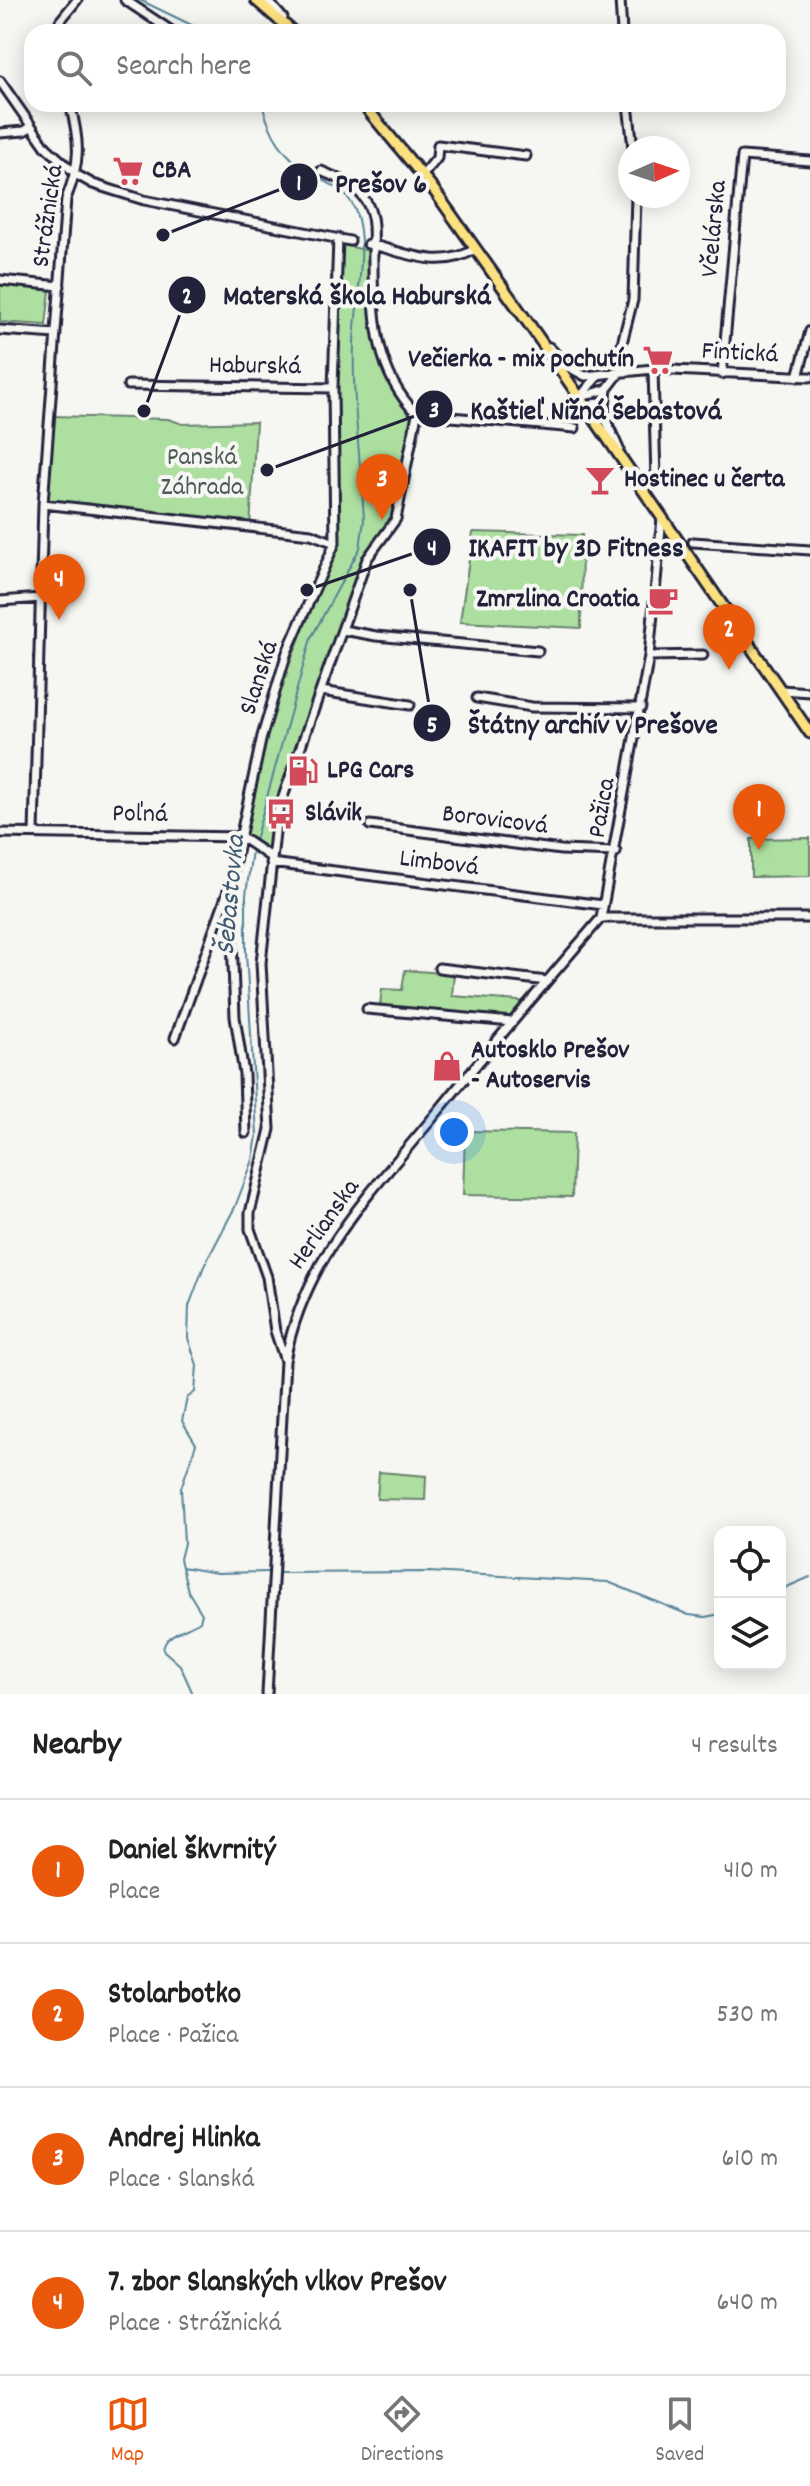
<!DOCTYPE html>
<html lang="en">
<head>
<meta charset="utf-8">
<style>
  :root { --surface:#fff; --page:#f6f6f6; --text:#222; --muted:#767676; --line:#e0e0e0; --accent:#ea580c }
  body { margin:0; font-family:Dekko,sans-serif; background:var(--page); color:var(--text) }
  .controls { position:absolute; right:24px; bottom:24px; display:grid; overflow:hidden; border-radius:16px; box-shadow:0 4px 20px #0003 }
  .controls button { width:72px; height:72px; display:grid; place-items:center; padding:0; border:0; border-bottom:2px solid var(--line); background:var(--surface); color:var(--text); font:40px sans-serif }
  .compass { position:absolute; left:618px; top:136px; width:72px; height:72px; border-radius:50%; background:var(--surface); box-shadow:0 4px 20px #0003; rotate:87deg }
  .you { position:absolute; left:454px; top:1132px; width:28px; height:28px; margin:-20px; border:6px solid #fff; border-radius:50%; background:#1a73e8; box-shadow:0 0 0 12px #1a73e833 }
  .badge { display:grid; place-items:center; width:52px; height:52px; border-radius:50%; background:var(--accent); color:#fff; font-size:26px; font-weight:700 }
  .pin { position:absolute; translate:-50% -66px; filter:drop-shadow(0 2px 4px #0008) }
  .pin::after { content:''; position:absolute; top:42px; width:28px; height:24px; background:inherit; clip-path:polygon(0 0,100% 0,50% 100%) }
  .list { margin:0; padding:0; list-style:none }
  h2 { display:flex; justify-content:space-between; align-items:center; height:104px; margin:0; padding:0 32px; font-size:34px }
  h2 small { font-size:26px; font-weight:400; color:var(--muted) }
  .list li { display:grid; grid-template-columns:52px 1fr auto; gap:24px; align-items:center; box-sizing:border-box; height:144px; padding:0 32px; border-top:2px solid var(--line) }
  .list b { display:block; font-size:30px; white-space:nowrap }
  .list p { margin:0; font-size:26px; white-space:nowrap; color:var(--muted) }
  .list em { font-size:26px; font-style:normal; color:var(--muted) }
  .icon { flex:none; width:44px; height:44px; fill:none; stroke:currentColor; stroke-width:2; stroke-linecap:round; stroke-linejoin:round }
  .map { position:relative; flex:none; width:810px; height:1694px; overflow:hidden }
  .search { position:absolute; background:var(--surface); box-shadow:0 4px 20px #0003; left:24px; right:24px; top:24px; height:88px; display:flex; align-items:center; gap:20px; box-sizing:border-box; padding:0 28px; border-radius:24px; color:var(--muted); font-size:30px }
  .sheet { height:680px; background:var(--surface) }
  nav { display:flex; justify-content:space-around; align-items:center; box-sizing:border-box; height:112px; border-top:2px solid var(--line); background:var(--surface); font-size:22px; color:var(--muted) }
  nav a { display:grid; justify-items:center; gap:4px }
  nav .on { color:var(--accent) }
  .map>svg:first-child { display:block }
  .green { fill:#ade0a0; stroke:#68816e; stroke-width:2 }
  .lines { fill:none; stroke-linecap:round; stroke-linejoin:round }
  .stream { stroke:#568497; stroke-width:2 }
  .minor-casing { stroke:#22223b; stroke-width:13 }
  .major-casing { stroke:#22223b; stroke-width:15 }
  .minor { stroke:#f6f6f2; stroke-width:7 }
  .major { stroke:#fbe180; stroke-width:9 }
  .labels { text-anchor:middle; dominant-baseline:central; stroke-width:8; stroke-linejoin:round; paint-order:stroke }
  .poi-label { font-size:26px; font-weight:bold; fill:#22223b; stroke:#f6f6f2; text-anchor:start }
  .street-label { font-size:26px; fill:#22223b; stroke:#f6f6f2 }
  .park-label { font-size:26px; fill:#4c5b59; stroke:#f6f6f2 }
  .water-label { font-size:28px; font-style:italic; fill:#405b71; stroke:#f6f6f2 }
  .leader { fill:none; stroke:#22223b; stroke-width:3 }
  .callout-dot { fill:#22223b; stroke:#f6f6f2; stroke-width:3 }
  .mark-label { font-size:24px; text-anchor:middle; font-weight:bold; fill:#fff }
  .callout-label { font-size:28px; text-anchor:middle; font-weight:bold; fill:#22223b; stroke:#f6f6f2; stroke-width:8; stroke-linejoin:round; paint-order:stroke }
</style>
</head>
<body>
<div class="map">
<svg width="810" height="1694" viewBox="0 0 810 1694">
  <rect width="100%" height="100%" fill="#f6f6f2"/>
  <filter id="ink" filterUnits="userSpaceOnUse"><feTurbulence type="fractalNoise" baseFrequency=".0125" numOctaves="2"/><feDisplacementMap in="SourceGraphic" scale="16" xChannelSelector="R" yChannelSelector="G"/><feConvolveMatrix kernelMatrix="1 2 1 2 8 2 1 2 1" color-interpolation-filters="sRGB"/></filter>
  <g filter="url(#ink)">
    <path class="green" d="M 342,245 L 375,252 L 382,353 L 392,379 L 419,415 L 390,529 L 367,559 L 288,782 L 272,857 L 242,839 L 272,711 L 335,545 L 334,391 Z
      M 0,285 L 50,290 L 46,325 L 0,322 Z
      M 51,416 L 168,419 L 183,424 L 256,422 L 250,528 L 43,504 Z
      M 473,532 L 582,535 L 581,628 L 460,622 Z
      M 810,838 L 810,876 L 751,877 L 751,839 Z
      M 405,970 L 454,974 L 452,996 L 532,1002 L 518,1019 L 380,1005 L 382,989 L 402,990 Z
      M 465,1131 L 574,1133 L 572,1197 L 463,1195 Z
      M 379,1472 L 426,1476 L 425,1500 L 377,1499 Z"/>
    <g class="lines">
      <path class="stream" d="M 140,0 L 206,32
        M 254,844 L 311,638 L 360,548 L 364,520 C 361,462 352,401 354,343 C 355,306 369,244 355,210 C 347,189 326,183 309,172 C 282,155 270,134 262,104
        M 182,1567 L 217,1573 L 270,1572
        M 277,1573 L 429,1572 L 608,1582 L 689,1615 L 705,1617 L 720,1614
        M 780,1590 L 810,1577
        M 193,1694 L 180,1665 L 163,1650 C 165,1633 186,1630 200,1621 L 202,1614 L 188,1591 L 180,1559 L 184,1543 L 181,1488 L 196,1444 L 182,1421 L 187,1398 L 195,1392 L 197,1365 L 188,1338 L 189,1306 L 204,1266 L 235,1207 L 253,1160 L 257,1135 L 246,952 L 246,895 L 252,850"/>
      <g class="minor-casing">
        <path id="minor" d="M 125,0 L 173,32
          M 267,0 L 283,18
          M 620,0 L 622,32
          M 58,32 L 60,21 L 77,0
          M 0,81 L 46,147 L 77,175 L 93,184 L 144,200 L 350,241
          M 628,104 L 633,148
          M 0,133 L 24,131 L 31,127
          M 422,176 L 437,158 L 438,145 L 526,156
          M 368,244 C 406,252 440,271 475,249
          M 0,280 L 60,286
          M 0,330 L 56,334
          M 549,347 L 568,367 L 585,376 L 653,369 L 810,377
          M 653,369 L 656,480
          M 620,372 L 621,347 L 633,300 L 636,196
          M 722,374 L 742,156 L 810,161
          M 798,377 L 810,331
          M 128,385 L 333,388
          M 607,389 L 604,415 L 619,449
          M 579,398 L 607,389 L 620,372
          M 579,398 L 597,377
          M 417,414 L 575,428
          M 43,504 L 311,534 L 335,543
          M 693,542 L 810,550
          M 0,601 L 41,598
          M 343,630 L 376,636 L 538,651
          M 649,656 L 703,655
          M 781,690 L 810,692
          M 321,691 L 410,705
          M 477,698 L 532,707 L 641,708
          M 370,825 L 561,850 L 616,852
          M 0,833 L 241,837 L 272,858
          M 34,833 L 43,504 L 66,199 C 81,162 80,142 70,104
          M 271,863 L 603,905
          M 601,918 L 649,656 L 662,518
          M 439,968 L 547,981
          M 367,1009 L 512,1022
          M 175,1038 L 228,891
          M 246,1133 L 244,1074 L 235,1017 L 230,885 L 262,736 L 287,652 L 335,543 L 333,388 L 338,238
          M 285,1361 L 275,1331 L 267,1277 L 250,1229 L 250,1213 L 270,1129 L 261,963 L 277,814 L 367,559 L 396,519 L 417,414 C 376,374 373,317 373,263 C 372,238 379,213 359,192 C 350,181 334,177 321,171
          M 267,1694 L 285,1361 C 304,1258 371,1193 435,1115 C 490,1048 545,983 601,918 L 810,918"/>
      </g>
      <g class="major-casing">
        <path id="major" d="M 256,0 L 293,32
          M 363,104 L 431,186 L 536,334 L 810,733"/>
      </g>
      <use href="#minor" class="minor"/>
      <use href="#major" class="major"/>
    </g>
  </g>
  <defs>
    <g id="supermarket-bare" transform="scale(2.4)"><path d="M-6-5.5h2.5l.6 2H6L4.5 2H-2.5L-4.4-4H-6ZM-1.5 3.2a1.3 1.3 0 1 0 .1 0ZM3 3.2a1.3 1.3 0 1 0 .1 0Z" fill="#d1495b" stroke="#f6f6f2" stroke-width="2.5" paint-order="stroke"/></g>
    <g id="bar-bare" transform="scale(2.4)"><path d="M-6-5H6L.8 .8V4.5H3.5V6h-7V4.5H-.8V.8Z" fill="#d1495b" stroke="#f6f6f2" stroke-width="2.5" paint-order="stroke"/></g>
    <g id="cafe-bare" transform="scale(2.4)"><path d="M-5.5-4.5H6V0H3Q3 3.5 0 3.5H-2.5Q-5.5 3.5-5.5 0ZM3-3.2v2h1.7v-2ZM-6 4.5H4V6H-6Z" fill="#d1495b" stroke="#f6f6f2" stroke-width="2.5" paint-order="stroke"/></g>
    <g id="fuel-bare" transform="scale(2.4)"><path d="M-5.5-6h7V0h2V4h1.3V-2.5L3-4.5l.8-.8L6-3V5H2.5V1h-1V6h-7ZM-4.2-4.7v3.2H.2V-4.7Z" fill="#d1495b" stroke="#f6f6f2" stroke-width="2.5" paint-order="stroke"/></g>
    <g id="bus-bare" transform="scale(2.4)"><path d="M-5-6H5V4H4V6H2V4H-2V6H-4V4H-5ZM-3.5-4V0h7V-4ZM-3.5 1.2v1.5H-2V1.2ZM2 1.2v1.5H3.5V1.2Z" fill="#d1495b" stroke="#f6f6f2" stroke-width="2.5" paint-order="stroke"/></g>
    <g id="shop-bare" transform="scale(2.4)"><path d="M-5-2.5h2.3a2.7 3.5 0 0 1 5.4 0H5L5.5 6h-11ZM-1.5-2.5h3a1.5 2.3 0 0 0-3 0Z" fill="#d1495b" stroke="#f6f6f2" stroke-width="2.5" paint-order="stroke"/></g>
  </defs>
  <g fill-rule="evenodd">
    <use href="#supermarket-bare" x="128" y="171"/>
    <use href="#supermarket-bare" x="658" y="360"/>
    <use href="#bar-bare" x="600" y="480"/>
    <use href="#cafe-bare" x="663" y="600"/>
    <use href="#fuel-bare" x="303" y="771"/>
    <use href="#bus-bare" x="281" y="814"/>
    <use href="#shop-bare" x="447" y="1066"/>
  </g>
  <g class="labels">
    <g class="poi-label">
      <text x="152" y="171">CBA</text>
      <text x="634" y="360" text-anchor="end">Večierka - mix pochutín</text>
      <text x="624" y="480">Hostinec u čerta</text>
      <text x="639" y="600" text-anchor="end">Zmrzlina Croatia</text>
      <text x="327" y="771">LPG Cars</text>
      <text x="305" y="814">Slávik</text>
      <text x="471" y="1051">Autosklo Prešov<tspan x="471" dy="30">- Autoservis</tspan></text>
    </g>
    <g class="street-label">
      <text transform="translate(49 216) rotate(-82)">Strážnická</text>
      <text transform="translate(715 229) rotate(-85)">Včelárska</text>
      <text transform="translate(740 354) rotate(3)">Fintická</text>
      <text transform="translate(255 367) rotate(1)">Haburská</text>
      <text transform="translate(260 678) rotate(-72)">Slanská</text>
      <text transform="translate(603 808) rotate(-80)">Pažica</text>
      <text transform="translate(140 815) rotate(1)">Poľná</text>
      <text transform="translate(495 821) rotate(7)">Borovicová</text>
      <text transform="translate(439 864) rotate(7)">Limbová</text>
      <text transform="translate(325 1225) rotate(-55)">Herlianska</text>
    </g>
    <g class="park-label">
      <text x="202" y="458">Panská<tspan x="202" dy="30">Záhrada</tspan></text>
    </g>
    <g class="water-label">
      <text transform="translate(233 895) rotate(-85)">Šebastovka</text>
    </g>
  </g>
  <path class="leader" d="M163 235L299 182M144 411L187 295M267 470L434 409M307 590L432 547M410 590L432 723"/>
  <g class="callout-dot">
    <circle cx="163" cy="235" r="8"/>
    <circle cx="144" cy="411" r="8"/>
    <circle cx="267" cy="470" r="8"/>
    <circle cx="307" cy="590" r="8"/>
    <circle cx="410" cy="590" r="8"/>
    <circle cx="299" cy="182" r="20"/>
    <circle cx="187" cy="295" r="20"/>
    <circle cx="434" cy="409" r="20"/>
    <circle cx="432" cy="547" r="20"/>
    <circle cx="432" cy="723" r="20"/>
  </g>
  <g class="mark-label">
    <text x="299" y="190">1</text>
    <text x="187" y="303">2</text>
    <text x="434" y="417">3</text>
    <text x="432" y="555">4</text>
    <text x="432" y="732">5</text>
  </g>
  <g class="callout-label">
    <text x="381" y="192">Prešov 6</text>
    <text x="357" y="304">Materská škola Haburská</text>
    <text x="596" y="419">Kaštieľ Nižná Šebastová</text>
    <text x="576" y="556">IKAFIT by 3D Fitness</text>
    <text x="593" y="733">Štátny archív v Prešove</text>
  </g>
</svg>
<div class="controls">
<button><svg class="icon" aria-label="locate" viewBox="0 0 24 24"><circle cx="12" cy="12" r="6"/><path d="M12 2v4M12 18v4M2 12h4M18 12h4"/></svg></button>
<button><svg class="icon" aria-label="layers" viewBox="0 0 24 24"><path d="M12 4l9 5-9 5-9-5zM3 14l9 5 9-5"/></svg></button>
</div>
<svg class="compass" viewBox="-18 -18 36 36"><path d="M0-13l5 13h-10z" fill="#e53935"/><path d="M0 13l5-13h-10z" fill="#767676"/></svg>
<div class="you"></div>
<div class="pin badge" style="left:759px;top:850px">1</div>
<div class="pin badge" style="left:729px;top:670px">2</div>
<div class="pin badge" style="left:382px;top:520px">3</div>
<div class="pin badge" style="left:59px;top:620px">4</div>
<div class="search"><svg class="icon" aria-label="search" viewBox="0 0 24 24"><circle cx="10" cy="10" r="6"/><path d="M15 15l6 6"/></svg>Search here</div>
</div>
<section class="sheet">
<h2>Nearby<small>4 results</small></h2>
<ul class="list">
<li><span class="badge">1</span><div><b>Daniel škvrnitý</b><p>Place</p></div><em>410 m</em></li>
<li><span class="badge">2</span><div><b>Stolarbotko</b><p>Place · Pažica</p></div><em>530 m</em></li>
<li><span class="badge">3</span><div><b>Andrej Hlinka</b><p>Place · Slanská</p></div><em>610 m</em></li>
<li><span class="badge">4</span><div><b>7. zbor Slanských vlkov Prešov</b><p>Place · Strážnická</p></div><em>640 m</em></li>
</ul>
</section>
<nav>
<a class="on"><svg class="icon" aria-label="map" viewBox="0 0 24 24"><path d="M3 6l6-2 6 2 6-2v14l-6 2-6-2-6 2zM9 4v14M15 6v14"/></svg>Map</a>
<a><svg class="icon" aria-label="directions" viewBox="0 0 24 24"><path d="M12 3l9 9-9 9-9-9zM9 14v-3h6M13 9l2 2-2 2"/></svg>Directions</a>
<a><svg class="icon" aria-label="saved" viewBox="0 0 24 24"><path d="M7 4h10v16l-5-4-5 4z"/></svg>Saved</a>
</nav>
</body>
</html>
